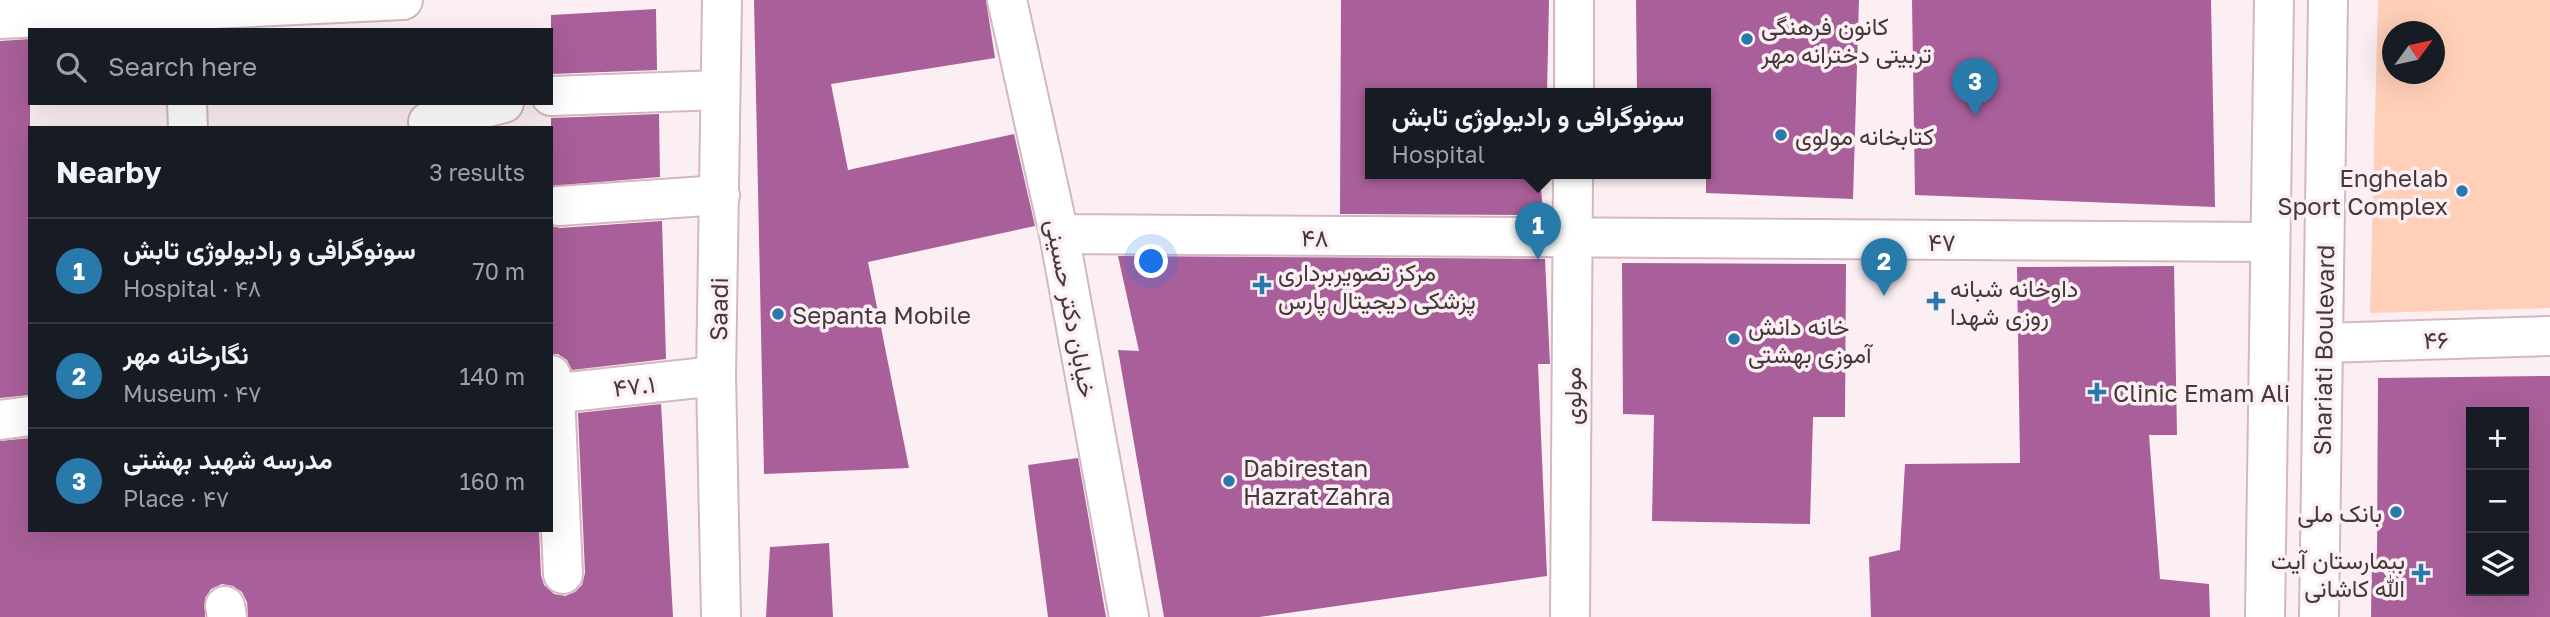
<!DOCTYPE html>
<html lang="en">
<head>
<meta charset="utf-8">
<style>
  :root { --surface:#171b24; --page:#242831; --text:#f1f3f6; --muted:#9ea1a6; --line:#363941; --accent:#287aab }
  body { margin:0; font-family:"Golos Text",Vazirmatn,sans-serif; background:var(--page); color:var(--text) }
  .controls { position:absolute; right:21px; bottom:21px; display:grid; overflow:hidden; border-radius:0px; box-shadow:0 7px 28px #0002 }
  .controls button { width:63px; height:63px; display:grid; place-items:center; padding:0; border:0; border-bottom:2px solid var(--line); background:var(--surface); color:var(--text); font:35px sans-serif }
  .compass { position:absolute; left:2382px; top:21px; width:63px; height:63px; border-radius:50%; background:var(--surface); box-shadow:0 7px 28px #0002; rotate:57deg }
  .you { position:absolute; left:1152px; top:262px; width:24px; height:24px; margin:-18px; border:5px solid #fff; border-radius:50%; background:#1a73e8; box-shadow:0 0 0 10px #1a73e833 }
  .badge { display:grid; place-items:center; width:46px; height:46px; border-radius:50%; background:var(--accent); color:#fff; font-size:23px; font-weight:700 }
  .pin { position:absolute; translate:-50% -58px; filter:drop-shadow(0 2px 4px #0008) }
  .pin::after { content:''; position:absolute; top:37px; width:24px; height:21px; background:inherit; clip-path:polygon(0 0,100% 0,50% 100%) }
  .popup { position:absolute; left:1365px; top:88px; width:346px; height:91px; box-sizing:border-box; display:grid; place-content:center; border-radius:0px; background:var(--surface); filter:drop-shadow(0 2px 5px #0005); font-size:23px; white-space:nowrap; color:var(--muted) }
  .popup b { font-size:26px; color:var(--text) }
  .popup::after { content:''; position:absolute; left:50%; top:100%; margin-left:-14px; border:14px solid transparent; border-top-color:var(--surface) }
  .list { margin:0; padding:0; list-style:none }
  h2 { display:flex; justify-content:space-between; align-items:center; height:91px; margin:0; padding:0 28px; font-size:30px }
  h2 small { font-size:23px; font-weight:400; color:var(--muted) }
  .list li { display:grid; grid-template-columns:46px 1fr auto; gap:21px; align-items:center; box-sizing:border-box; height:105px; padding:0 28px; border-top:2px solid var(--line) }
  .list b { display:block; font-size:26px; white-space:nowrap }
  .list p { margin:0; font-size:23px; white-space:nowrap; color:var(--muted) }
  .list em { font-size:23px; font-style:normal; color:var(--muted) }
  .icon { flex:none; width:38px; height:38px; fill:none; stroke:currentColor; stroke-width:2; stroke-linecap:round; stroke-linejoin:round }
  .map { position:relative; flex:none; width:2550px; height:617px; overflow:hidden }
  .search { position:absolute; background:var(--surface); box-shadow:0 7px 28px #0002; left:28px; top:28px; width:525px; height:77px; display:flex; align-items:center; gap:18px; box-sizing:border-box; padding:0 24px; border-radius:0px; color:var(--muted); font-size:26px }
  .panel { position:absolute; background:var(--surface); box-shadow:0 7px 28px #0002; left:28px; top:126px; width:525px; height:406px; border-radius:0px }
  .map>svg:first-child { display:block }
  .green { fill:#ffcfb8; fill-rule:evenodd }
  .building { fill:#a95f99; fill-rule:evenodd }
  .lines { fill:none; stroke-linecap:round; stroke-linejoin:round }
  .minor-casing { stroke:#d4b7bf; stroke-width:42 }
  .major-casing { stroke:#d4b7bf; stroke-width:42 }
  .minor { stroke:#fff; stroke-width:38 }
  .major { stroke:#fff; stroke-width:38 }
  .poi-dot { fill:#287aab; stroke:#fceff3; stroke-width:2.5 }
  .labels { text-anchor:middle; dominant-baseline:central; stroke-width:7; stroke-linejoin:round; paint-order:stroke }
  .poi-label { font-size:24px; fill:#44383b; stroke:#fceff3; text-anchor:start }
  .street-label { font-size:24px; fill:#44383b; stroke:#fceff3 }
</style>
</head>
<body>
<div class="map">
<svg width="2550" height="617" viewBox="0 0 2550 617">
  <rect width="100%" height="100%" fill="#fceff3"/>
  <path class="green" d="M 2378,0 L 2550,0 L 2550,308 L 2370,313 ZM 2392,32 L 2434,32 L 2434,74 L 2392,74 Z"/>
  <path class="building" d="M 754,0 L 986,0 L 995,58 L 831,84 L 848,170 L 1014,134 L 1035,226 L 868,262 L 909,468 L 764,474 Z
    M 1341,0 L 1549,0 L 1547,94 L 1370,94 L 1370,174 L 1540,174 L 1543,215 L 1340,214 Z
    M 1636,0 L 1859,0 L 1853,199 L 1706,193 L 1706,94 L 1637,94 Z
    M 1912,0 L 2211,0 L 2215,207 L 1915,195 Z
    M 656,9 L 657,70 L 551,74 L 551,15 Z
    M 30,39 L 30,395 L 0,398 L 0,41 Z
    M 659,114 L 660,177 L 551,186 L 551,118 Z
    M 662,221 L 666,359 L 572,370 L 567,360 L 558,354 L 551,354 L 551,226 L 560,228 Z
    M 1118,256 L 1545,259 L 1550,364 L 1538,364 L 1547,576 L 1259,617 L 1164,617 L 1118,350 L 1139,351 Z
    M 1622,263 L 1846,264 L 1845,417 L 1813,417 L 1810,524 L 1652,521 L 1654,415 L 1623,414 Z
    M 2174,266 L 2177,435 L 2149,435 L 2160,579 L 2209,584 L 2210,617 L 1871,617 L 1869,557 L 1900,550 L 1905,464 L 2020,463 L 2017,267 Z
    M 2550,376 L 2550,617 L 2371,617 L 2372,555 L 2377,554 L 2378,378 ZM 2471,412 L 2524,412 L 2524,591 L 2471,591 Z
    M 661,404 L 673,617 L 248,617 L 247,602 L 242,592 L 233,586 L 222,584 L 211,589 L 205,598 L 205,617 L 0,617 L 0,441 L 30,438 L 30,530 L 539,530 L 541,575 L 544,585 L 554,594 L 565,596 L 575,592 L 582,585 L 585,573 L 578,413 Z
    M 1078,458 L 1106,617 L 1048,617 L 1028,465 Z
    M 829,543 L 833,617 L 766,617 L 770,547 Z"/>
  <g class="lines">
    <g class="minor-casing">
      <path id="minor" d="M 1007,0 L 1059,234 L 1129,617
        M 0,19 L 403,0
        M 551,96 L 720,90
        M 187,103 L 188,128
        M 428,122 L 504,103
        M 559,206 L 720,195
        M 1059,234 L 2270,242
        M 2323,343 L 2550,336
        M 551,375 L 555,394 L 563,574
        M 551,394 L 716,376
        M 0,420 L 30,416
        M 225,606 L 227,617"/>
    </g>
    <g class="major-casing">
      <path id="major" d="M 1574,94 L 1574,0
        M 721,617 L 716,376 L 722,0
        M 1570,617 L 1573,174
        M 2265,617 L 2274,0
        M 2319,617 L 2328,0"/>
    </g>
    <use href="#minor" class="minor"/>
    <use href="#major" class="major"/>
  </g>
  <g class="poi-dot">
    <circle cx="1747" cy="39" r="7"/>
    <circle cx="1781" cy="135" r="7"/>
    <circle cx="2462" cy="191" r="7"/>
    <path d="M1258.5 274.5h7v7h7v7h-7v7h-7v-7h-7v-7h7z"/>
    <path d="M1932.5 290.5h7v7h7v7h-7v7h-7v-7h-7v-7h7z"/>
    <circle cx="778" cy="314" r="7"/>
    <circle cx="1734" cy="339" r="7"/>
    <path d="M2093.5 381.5h7v7h7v7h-7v7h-7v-7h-7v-7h7z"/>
    <circle cx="1229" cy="481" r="7"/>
    <circle cx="2396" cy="512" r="7"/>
    <path d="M2417.5 562.5h7v7h7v7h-7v7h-7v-7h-7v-7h7z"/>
  </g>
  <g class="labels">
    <g class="poi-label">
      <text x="1761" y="25">کانون فرهنگی<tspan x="1761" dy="28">تربیتی دخترانه مهر</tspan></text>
      <text x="1795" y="135">کتابخانه مولوی</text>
      <text x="2448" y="177" text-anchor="end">Enghelab<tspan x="2448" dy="28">Sport Complex</tspan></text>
      <text x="1278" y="271">مرکز تصویربرداری<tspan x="1278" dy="28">پزشکی دیجیتال پارس</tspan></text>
      <text x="1950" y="287">داوخانه شبانه<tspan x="1950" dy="28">روزی شهدا</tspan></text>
      <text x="792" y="314">Sepanta Mobile</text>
      <text x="1748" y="325">خانه دانش<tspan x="1748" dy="28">آموزی بهشتی</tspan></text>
      <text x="2113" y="392">Clinic Emam Ali</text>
      <text x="1243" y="467">Dabirestan<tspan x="1243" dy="28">Hazrat Zahra</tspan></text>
      <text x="2382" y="512" text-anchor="end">بانک ملی</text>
      <text x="2405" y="559" text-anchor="end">بیمارستان آیت<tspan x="2405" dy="28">الله کاشانی</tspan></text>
    </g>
    <g class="street-label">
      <text transform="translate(1315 237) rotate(1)">۴۸</text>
      <text x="1942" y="241">۴۷</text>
      <text transform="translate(1072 308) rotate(79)">خیابان دکتر حسینی</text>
      <text transform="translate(718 309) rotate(-89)">Saadi</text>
      <text transform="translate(2436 339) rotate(-2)">۴۶</text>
      <text transform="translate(2323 350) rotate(-89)">Shariati Boulevard</text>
      <text transform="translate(634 385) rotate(-6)">۴۷.۱</text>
      <text transform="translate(1571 396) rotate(-90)">مولوی</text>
    </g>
  </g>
</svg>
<div class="controls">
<button>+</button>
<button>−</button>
<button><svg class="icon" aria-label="layers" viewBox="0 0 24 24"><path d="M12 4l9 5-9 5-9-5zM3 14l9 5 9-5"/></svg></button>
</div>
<svg class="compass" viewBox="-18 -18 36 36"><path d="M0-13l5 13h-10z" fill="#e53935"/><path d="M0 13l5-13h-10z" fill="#9ea1a6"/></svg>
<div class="you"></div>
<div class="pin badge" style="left:1538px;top:260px">1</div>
<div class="popup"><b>سونوگرافی و رادیولوژی تابش</b>Hospital</div>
<div class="pin badge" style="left:1884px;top:296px">2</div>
<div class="pin badge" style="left:1975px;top:116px">3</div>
<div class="search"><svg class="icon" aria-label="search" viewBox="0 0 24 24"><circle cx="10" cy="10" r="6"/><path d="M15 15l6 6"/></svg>Search here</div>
<section class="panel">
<h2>Nearby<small>3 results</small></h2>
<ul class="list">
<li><span class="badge">1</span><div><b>سونوگرافی و رادیولوژی تابش</b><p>Hospital · ۴۸</p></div><em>70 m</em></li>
<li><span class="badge">2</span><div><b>نگارخانه مهر</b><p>Museum · ۴۷</p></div><em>140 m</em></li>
<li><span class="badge">3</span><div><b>مدرسه شهید بهشتی</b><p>Place · ۴۷</p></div><em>160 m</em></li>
</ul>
</section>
</div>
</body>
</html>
